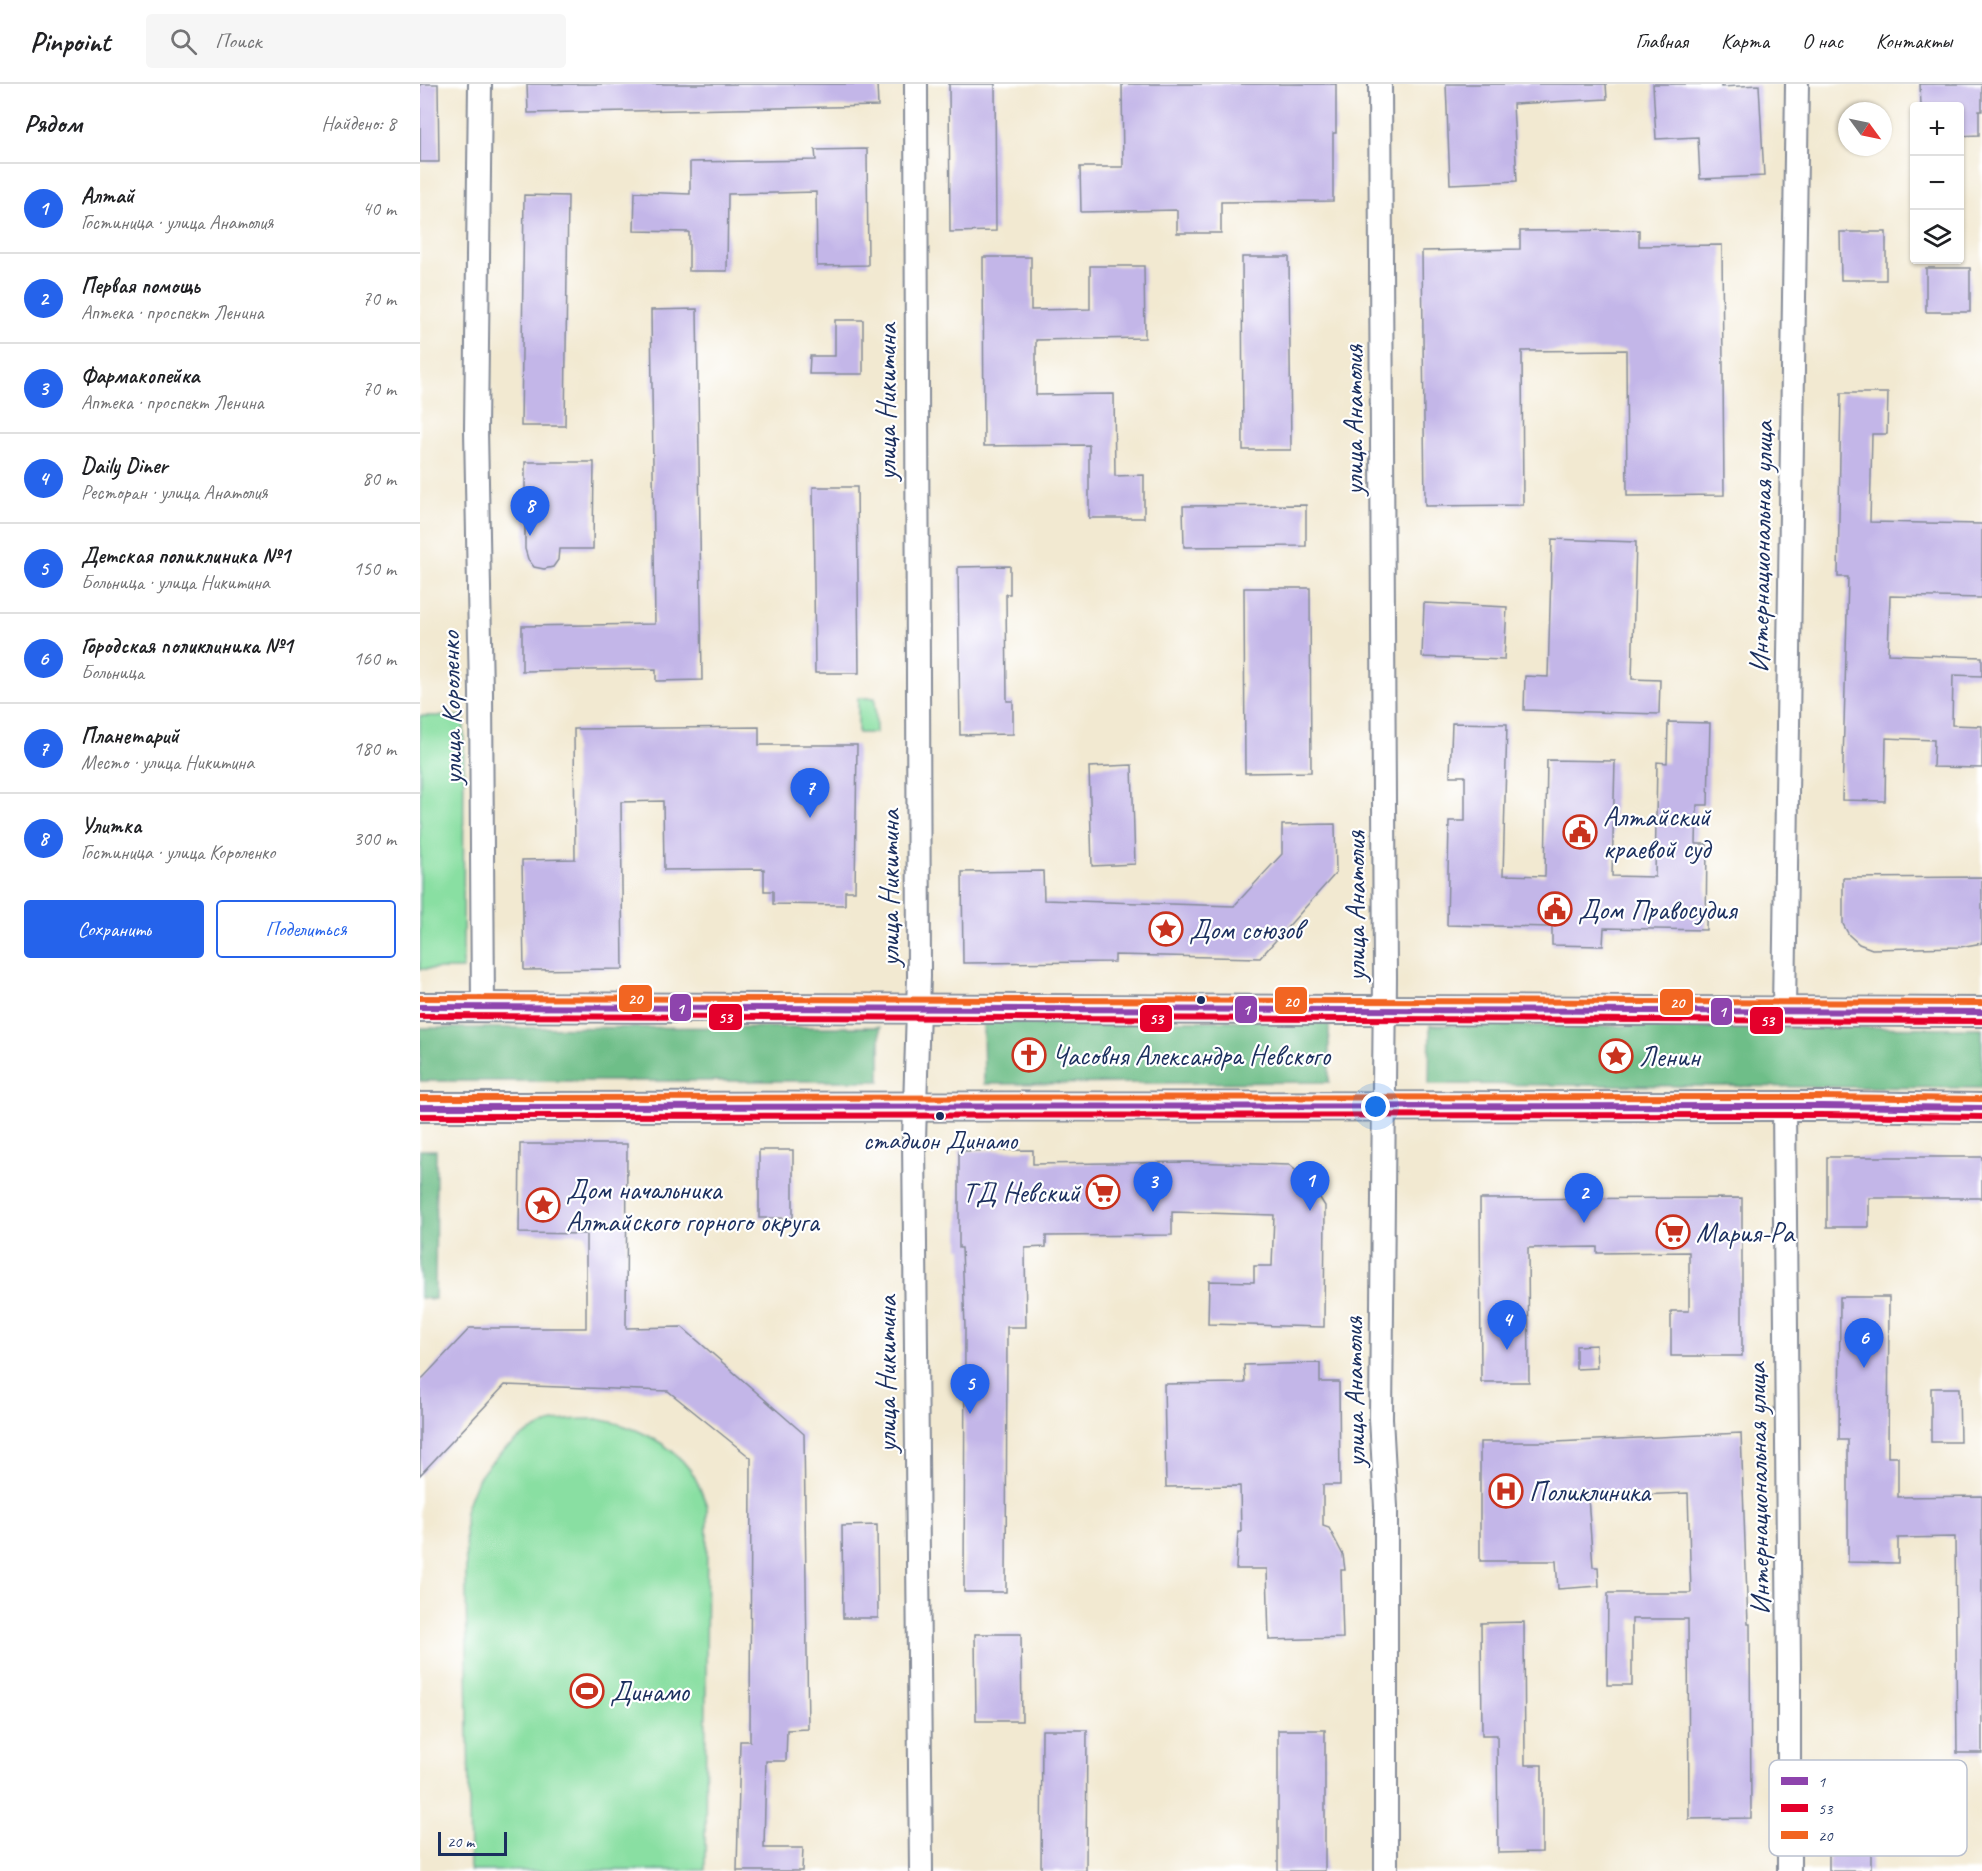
<!DOCTYPE html>
<html lang="ru">
<head>
<meta charset="utf-8">
<style>
  :root { --surface:#fff; --page:#f6f6f6; --text:#202124; --muted:#757577; --line:#e0e0e0; --accent:#2563eb }
  body { margin:0; font-family:Caveat,sans-serif; background:var(--page); color:var(--text) }
  .controls { position:absolute; right:18px; top:18px; display:grid; overflow:hidden; border-radius:6px; box-shadow:0 2px 4px #0004 }
  .controls button { width:54px; height:54px; display:grid; place-items:center; padding:0; border:0; border-bottom:2px solid var(--line); background:var(--surface); color:var(--text); font:30px sans-serif }
  .compass { position:absolute; left:1418px; top:18px; width:54px; height:54px; border-radius:50%; background:var(--surface); box-shadow:0 2px 4px #0004; rotate:123deg }
  .scale { position:absolute; left:18px; bottom:15px; width:69px; box-sizing:border-box; padding-left:6px; border:3px solid #1b2f5e; border-top:0; font-size:16px; line-height:21px; white-space:nowrap; color:#1b2f5e; -webkit-text-stroke:4px #fff; paint-order:stroke }
  .you { position:absolute; left:956px; top:1023px; width:21px; height:21px; margin:-15px; border:4px solid #fff; border-radius:50%; background:#1a73e8; box-shadow:0 0 0 9px #1a73e833 }
  .badge { display:grid; place-items:center; width:39px; height:39px; border-radius:50%; background:var(--accent); color:#fff; font-size:20px; font-weight:700 }
  .pin { position:absolute; translate:-50% -50px; filter:drop-shadow(0 2px 3px #0008) }
  .pin::after { content:''; position:absolute; top:32px; width:21px; height:18px; background:inherit; clip-path:polygon(0 0,100% 0,50% 100%) }
  .list { margin:0; padding:0; list-style:none }
  h2 { display:flex; justify-content:space-between; align-items:center; height:78px; margin:0; padding:0 24px; font-size:26px }
  h2 small { font-size:20px; font-weight:400; color:var(--muted) }
  .list li { display:grid; grid-template-columns:39px 1fr auto; gap:18px; align-items:center; box-sizing:border-box; height:90px; padding:0 24px; border-top:2px solid var(--line) }
  .list b { display:block; font-size:22px; white-space:nowrap }
  .list p { margin:0; font-size:20px; white-space:nowrap; color:var(--muted) }
  .list em { font-size:20px; font-style:normal; color:var(--muted) }
  .actions { display:flex; gap:12px; padding:18px 24px }
  .actions a { flex:1; padding:14px 0; border:2px solid var(--accent); border-radius:6px; text-align:center; font-size:21px; color:var(--accent) }
  .actions .main { background:var(--accent); color:#fff }
  .icon { flex:none; width:33px; height:33px; fill:none; stroke:currentColor; stroke-width:2; stroke-linecap:round; stroke-linejoin:round }
  .map { position:relative; flex:none; width:1562px; height:1787px; overflow:hidden }
  header { display:flex; align-items:center; gap:36px; box-sizing:border-box; height:84px; padding:0 30px; background:var(--surface); border-bottom:2px solid var(--line) }
  header strong { font-size:28px }
  nav { display:flex; gap:33px; margin-inline-start:auto; font-size:21px }
  .search { width:420px; height:54px; background:var(--page); display:flex; align-items:center; gap:15px; box-sizing:border-box; padding:0 21px; border-radius:6px; color:var(--muted); font-size:22px }
  main { display:flex }
  aside { flex:1; background:var(--surface) }
  .map>svg:first-child { display:block }
  .green { fill:#89dfa2; stroke:#528780; stroke-width:1.5 }
  .forest { fill:#6ebe88; stroke:#447673; stroke-width:1.5 }
  .building { fill:#c3b6e8 }
  .lines { fill:none; stroke-linecap:round; stroke-linejoin:round }
  .minor-casing { stroke:#868c98; stroke-width:26 }
  .major-casing { stroke:#868c98; stroke-width:32 }
  .minor { stroke:#fff; stroke-width:22 }
  .major { stroke:#fff; stroke-width:28 }
  .bus-1-casing { stroke:#fff; stroke-width:10 }
  .bus-2-casing { stroke:#fff; stroke-width:10 }
  .bus-3-casing { stroke:#fff; stroke-width:10 }
  .bus-1 { stroke:#8e44ad; stroke-width:6 }
  .bus-2 { stroke:#e4002b; stroke-width:6 }
  .bus-3 { stroke:#f26522; stroke-width:6 }
  .bus-dot { fill:#1b2f5e; stroke:#fff; stroke-width:2 }
  .labels { text-anchor:middle; dominant-baseline:central; stroke-width:4.5; stroke-linejoin:round; paint-order:stroke }
  .bus-label { font-size:26px; fill:#1b2f5e; stroke:#fff }
  .street-label { font-size:28px; fill:#1b2f5e; stroke:#fff }
  .poi-label { font-size:28px; fill:#1b2f5e; stroke:#fff; text-anchor:start }
  .key { fill:#fff; stroke:#bbc1cf; stroke-width:1.5 }
  .key-label { font-size:16px; fill:#1b2f5e }
  .line-badge { stroke:#fff; stroke-width:2 }
  .badge-label { font-size:16px; text-anchor:middle; font-weight:bold; fill:#fff }
</style>
</head>
<body>
<header>
<strong>Pinpoint</strong>
<div class="search"><svg class="icon" aria-label="search" viewBox="0 0 24 24"><circle cx="10" cy="10" r="6"/><path d="M15 15l6 6"/></svg>Поиск</div>
<nav><a>Главная</a><a>Карта</a><a>О нас</a><a>Контакты</a></nav>
</header>
<main>
<aside>
<h2>Рядом<small>Найдено: 8</small></h2>
<ul class="list">
<li><span class="badge">1</span><div><b>Алтай</b><p>Гостиница · улица Анатолия</p></div><em>40 m</em></li>
<li><span class="badge">2</span><div><b>Первая помощь</b><p>Аптека · проспект Ленина</p></div><em>70 m</em></li>
<li><span class="badge">3</span><div><b>Фармакопейка</b><p>Аптека · проспект Ленина</p></div><em>70 m</em></li>
<li><span class="badge">4</span><div><b>Daily Diner</b><p>Ресторан · улица Анатолия</p></div><em>80 m</em></li>
<li><span class="badge">5</span><div><b>Детская поликлиника №1</b><p>Больница · улица Никитина</p></div><em>150 m</em></li>
<li><span class="badge">6</span><div><b>Городская поликлиника №1</b><p>Больница</p></div><em>160 m</em></li>
<li><span class="badge">7</span><div><b>Планетарий</b><p>Место · улица Никитина</p></div><em>180 m</em></li>
<li><span class="badge">8</span><div><b>Улитка</b><p>Гостиница · улица Короленко</p></div><em>300 m</em></li>
</ul>
<div class="actions"><a class="main">Сохранить</a><a>Поделиться</a></div>
</aside>
<div class="map">
<svg width="1562" height="1787" viewBox="0 0 1562 1787">
  <rect width="100%" height="100%" fill="#fff"/>
  <filter id="ink" filterUnits="userSpaceOnUse"><feTurbulence type="fractalNoise" baseFrequency=".0167" numOctaves="2"/><feDisplacementMap in="SourceGraphic" scale="12" xChannelSelector="R" yChannelSelector="G"/><feConvolveMatrix kernelMatrix="1 2 1 2 8 2 1 2 1" color-interpolation-filters="sRGB"/></filter>
  <filter id="wash" filterUnits="userSpaceOnUse"><feTurbulence type="fractalNoise" baseFrequency=".008" numOctaves="4" result="noise"/><feDisplacementMap in="SourceGraphic" scale="24" xChannelSelector="R" yChannelSelector="G"/><feGaussianBlur stdDeviation="1.35" result="paint"/><feColorMatrix in="noise" values="0 0 0 0 0 0 0 0 0 0 0 0 0 0 0 0 0 1.4 0 .05"/><feComposite in="paint" operator="in"/></filter>
  <g filter="url(#wash)">
    <rect width="100%" height="100%" fill="#f2e9d1"/>
    <path class="green" d="M 438,614 L 455,614 L 456,649 L 438,649 Z
      M 0,632 L 44,632 L 43,885 L 0,885 Z
      M 177,1335 C 212,1341 249,1357 271,1387 C 278,1397 282,1410 287,1422 L 285,1786 L 50,1787 L 45,1427 C 48,1419 51,1409 55,1401 C 69,1374 101,1349 130,1339 C 146,1335 161,1335 177,1335 Z"/>
    <path class="forest" d="M 909,936 L 909,998 L 564,1000 L 563,938 Z
      M 1010,941 L 1562,944 L 1562,1004 L 1009,1000 Z
      M 460,943 L 460,997 L 0,997 L 0,944 Z
      M 0,1066 L 16,1066 L 15,1215 L 0,1214 Z"/>
    <g id="blocks">
      <path class="building" d="M 0,0 L 18,0 L 19,78 L 0,78 Z
        M 107,0 L 457,0 L 458,22 L 108,29 Z
        M 529,0 L 575,0 L 576,147 L 530,148 Z
        M 702,0 L 916,0 L 916,49 L 913,49 L 913,117 L 801,118 L 801,149 L 757,149 L 757,126 L 661,128 L 660,83 L 703,83 Z
        M 1026,0 L 1186,0 L 1187,15 L 1093,20 L 1097,97 L 1030,100 Z
        M 1233,0 L 1301,0 L 1301,3 L 1339,1 L 1344,92 L 1280,95 L 1278,53 L 1236,55 Z
        M 1500,0 L 1562,0 L 1562,27 L 1559,27 L 1559,51 L 1539,52 L 1539,22 L 1501,22 Z
        M 447,65 L 448,181 L 397,182 L 396,108 L 308,110 L 307,187 L 269,187 L 269,148 L 214,147 L 215,108 L 270,110 L 270,78 L 396,76 L 395,66 Z
        M 104,111 L 148,112 L 145,342 L 101,342 Z
        M 1219,146 L 1219,162 L 1302,161 L 1304,411 L 1207,412 L 1206,266 L 1102,267 L 1103,421 L 1005,422 L 1002,167 L 1100,165 L 1100,147 Z
        M 1420,148 L 1466,148 L 1466,196 L 1421,196 Z
        M 563,173 L 611,173 L 611,226 L 670,225 L 670,182 L 724,182 L 725,254 L 616,256 L 616,311 L 694,310 L 695,392 L 724,391 L 724,434 L 669,434 L 669,361 L 564,362 Z
        M 822,173 L 869,173 L 871,366 L 823,366 Z
        M 1506,184 L 1550,184 L 1550,228 L 1506,228 Z
        M 277,225 L 282,596 L 236,597 L 236,585 L 102,587 L 102,542 L 235,540 L 231,226 Z
        M 415,236 L 443,236 L 443,290 L 389,290 L 390,272 L 415,272 Z
        M 1421,309 L 1468,309 L 1467,350 L 1452,350 L 1450,438 L 1562,440 L 1562,514 L 1470,512 L 1468,570 L 1562,573 L 1562,592 L 1533,591 L 1532,641 L 1562,642 L 1562,684 L 1513,683 L 1514,656 L 1466,654 L 1465,717 L 1422,716 L 1428,493 L 1418,493 Z
        M 105,378 L 174,378 L 173,465 L 139,465 L 138,476 L 133,483 L 124,485 L 114,483 L 108,475 L 105,465 Z
        M 393,403 L 437,403 L 439,589 L 395,589 Z
        M 886,421 L 886,462 L 764,463 L 763,422 Z
        M 1132,455 L 1216,458 L 1212,595 L 1240,596 L 1239,630 L 1104,626 L 1105,592 L 1128,593 Z
        M 590,482 L 590,510 L 586,510 L 587,617 L 593,617 L 593,650 L 540,651 L 538,483 Z
        M 824,504 L 890,504 L 891,688 L 825,689 Z
        M 1004,519 L 1087,523 L 1084,576 L 1002,573 Z
        M 1248,638 L 1290,639 L 1288,721 L 1277,721 L 1276,760 L 1287,760 L 1286,846 L 1184,844 L 1183,862 L 1132,861 L 1132,843 L 1027,841 L 1029,737 L 1045,737 L 1045,692 L 1030,692 L 1032,639 L 1087,640 L 1083,791 L 1125,792 L 1127,676 L 1195,677 L 1192,792 L 1235,793 L 1237,678 L 1247,679 Z
        M 339,643 L 339,661 L 437,661 L 435,807 L 425,807 L 425,821 L 353,820 L 353,807 L 344,807 L 344,785 L 244,786 L 243,717 L 201,718 L 203,885 L 104,886 L 102,776 L 155,775 L 154,645 Z
        M 712,681 L 715,780 L 672,782 L 669,683 Z
        M 915,740 L 916,789 L 840,874 L 695,871 L 695,878 L 543,879 L 542,788 L 623,787 L 624,816 L 814,822 L 862,770 L 862,741 Z
        M 1562,793 L 1562,859 L 1540,863 L 1452,865 L 1439,860 L 1429,851 L 1423,840 L 1423,794 Z
        M 100,1060 L 207,1060 L 206,1244 L 262,1243 L 384,1350 L 388,1645 L 367,1646 L 366,1677 L 346,1677 L 344,1764 L 383,1764 L 382,1787 L 317,1787 L 320,1657 L 330,1657 L 331,1374 L 248,1307 L 85,1301 L 0,1391 L 0,1297 L 50,1244 L 166,1244 L 166,1150 L 99,1149 Z
        M 339,1066 L 373,1066 L 373,1134 L 339,1134 Z
        M 613,1066 L 613,1080 L 768,1078 L 869,1081 L 890,1098 L 905,1122 L 904,1243 L 788,1240 L 789,1197 L 834,1198 L 834,1182 L 852,1182 L 854,1131 L 752,1128 L 752,1151 L 626,1152 L 626,1163 L 605,1164 L 606,1243 L 587,1243 L 586,1508 L 544,1508 L 545,1244 L 542,1164 L 539,1164 L 539,1067 Z
        M 1407,1073 L 1562,1073 L 1562,1114 L 1449,1114 L 1449,1143 L 1407,1143 Z
        M 1322,1114 L 1322,1272 L 1251,1272 L 1251,1227 L 1269,1227 L 1269,1168 L 1177,1169 L 1177,1163 L 1108,1164 L 1109,1298 L 1061,1298 L 1060,1115 Z
        M 1420,1213 L 1469,1213 L 1468,1373 L 1478,1373 L 1478,1413 L 1562,1412 L 1562,1669 L 1537,1669 L 1535,1453 L 1478,1454 L 1478,1479 L 1428,1478 L 1428,1356 L 1419,1356 Z
        M 1176,1261 L 1177,1284 L 1156,1285 L 1156,1262 Z
        M 900,1279 L 900,1298 L 919,1298 L 920,1401 L 903,1401 L 903,1442 L 909,1444 L 923,1471 L 925,1486 L 921,1486 L 923,1554 L 849,1556 L 847,1485 L 816,1485 L 818,1448 L 821,1448 L 820,1402 L 746,1403 L 744,1300 L 825,1299 L 824,1281 Z
        M 1511,1304 L 1539,1304 L 1540,1358 L 1511,1358 Z
        M 1321,1349 L 1328,1540 L 1330,1540 L 1331,1734 L 1269,1735 L 1268,1535 L 1212,1535 L 1212,1601 L 1187,1601 L 1188,1509 L 1271,1509 L 1268,1409 L 1168,1413 L 1173,1483 L 1178,1483 L 1179,1502 L 1138,1505 L 1136,1477 L 1060,1477 L 1060,1358 L 1136,1358 Z
        M 457,1441 L 458,1534 L 423,1534 L 422,1442 Z
        M 1104,1538 L 1105,1681 L 1122,1681 L 1122,1768 L 1078,1769 L 1077,1651 L 1062,1651 L 1061,1539 Z
        M 555,1550 L 601,1550 L 602,1637 L 556,1637 Z
        M 622,1646 L 667,1646 L 666,1787 L 621,1787 Z
        M 858,1646 L 905,1646 L 905,1787 L 858,1787 Z
        M 1409,1692 L 1451,1692 L 1451,1787 L 1409,1787 Z"/>
    </g>
  </g>
  <g filter="url(#ink)">
    <use href="#blocks" fill-opacity="0" stroke="#868c98" stroke-width="1.5"/>
    <g class="lines">
      <g class="minor-casing">
        <path id="minor" d="M 60,0 L 56,346 L 61,609 L 63,923
          M 496,0 L 499,892 L 494,1056 L 501,1787
          M 960,0 L 965,893 L 961,1334 L 966,1423 L 966,1787
          M 1364,926 L 1377,0
          M 1364,1022 L 1369,1583 L 1369,1787"/>
      </g>
      <g class="major-casing">
        <path id="major" d="M 0,923 L 1562,928
          M 0,1023 L 1402,1022 L 1562,1024"/>
      </g>
      <use href="#minor" class="minor"/>
      <use href="#major" class="major"/>
      <g class="bus-1-casing">
        <path id="bus-1" d="M 0,923 L 1562,928
          M 0,1023 L 1402,1022 L 1562,1024"/>
      </g>
      <g class="bus-2-casing">
        <path id="bus-2" d="M 0,932 L 1562,937
          M 0,1032 L 1402,1031 L 1562,1033"/>
      </g>
      <g class="bus-3-casing">
        <path id="bus-3" d="M 0,914 L 1562,919
          M 0,1014 L 1402,1013 L 1562,1015"/>
      </g>
      <use href="#bus-1" class="bus-1"/>
      <use href="#bus-2" class="bus-2"/>
      <use href="#bus-3" class="bus-3"/>
    </g>
  </g>
  <defs>
    <g id="civic-ring" transform="scale(1.725)"><circle r="9.5" fill="#fff" stroke="#c8321e" stroke-width="1.5"/><path d="M-.6-6.5H3V-4.5H.6V-3L4-1V1h2V6H-6V1h2V-1L-.6-3ZM-1.2 2.5V6h2.4V2.5Z" fill="#c8321e"/></g>
    <g id="sight-ring" transform="scale(1.725)"><circle r="9.5" fill="#fff" stroke="#c8321e" stroke-width="1.5"/><path d="M0-6L1.8-2.2L6-1.7L2.9 1.2L3.7 5.4L0 3.3L-3.7 5.4L-2.9 1.2L-6-1.7L-1.8-2.2Z" fill="#c8321e"/></g>
    <g id="church-ring" transform="scale(1.725)"><circle r="9.5" fill="#fff" stroke="#c8321e" stroke-width="1.5"/><path d="M-1.2-6h2.4v3.5h3.3v2.4h-3.3V6h-2.4V-.1h-3.3v-2.4h3.3Z" fill="#c8321e"/></g>
    <g id="supermarket-ring" transform="scale(1.725)"><circle r="9.5" fill="#fff" stroke="#c8321e" stroke-width="1.5"/><path d="M-6-5.5h2.5l.6 2H6L4.5 2H-2.5L-4.4-4H-6ZM-1.5 3.2a1.3 1.3 0 1 0 .1 0ZM3 3.2a1.3 1.3 0 1 0 .1 0Z" fill="#c8321e"/></g>
    <g id="hospital-ring" transform="scale(1.725)"><circle r="9.5" fill="#fff" stroke="#c8321e" stroke-width="1.5"/><path d="M-5-5h3v3.5h4V-5h3V5h-3V1.5h-4V5h-3Z" fill="#c8321e"/></g>
    <g id="stadium-ring" transform="scale(1.725)"><circle r="9.5" fill="#fff" stroke="#c8321e" stroke-width="1.5"/><path d="M0-5a6.5 5 0 1 0 0 10a6.5 5 0 1 0 0-10ZM-3.5-1.8h7v3.6h-7Z" fill="#c8321e"/></g>
  </defs>
  <g fill-rule="evenodd">
    <use href="#civic-ring" x="1160" y="748"/>
    <use href="#civic-ring" x="1135" y="825"/>
    <use href="#sight-ring" x="746" y="845"/>
    <use href="#church-ring" x="609" y="971"/>
    <use href="#sight-ring" x="1196" y="972"/>
    <use href="#supermarket-ring" x="683" y="1108"/>
    <use href="#sight-ring" x="123" y="1121"/>
    <use href="#supermarket-ring" x="1253" y="1148"/>
    <use href="#hospital-ring" x="1086" y="1407"/>
    <use href="#stadium-ring" x="167" y="1607"/>
  </g>
  <g class="bus-dot">
    <circle cx="781" cy="916" r="5"/>
    <circle cx="520" cy="1032" r="5"/>
  </g>
  <g class="labels">
    <g class="bus-label">
      <text x="520" y="1056">стадион Динамо</text>
    </g>
    <g class="street-label">
      <text transform="translate(466 318) rotate(-90)">улица Никитина</text>
      <text transform="translate(933 336) rotate(-90)">улица Анатолия</text>
      <text transform="translate(1341 463) rotate(-89)">Интернациональная улица</text>
      <text transform="translate(31 624) rotate(-91)">улица Короленко</text>
      <text transform="translate(469 804) rotate(-90)">улица Никитина</text>
      <text transform="translate(935 822) rotate(-90)">улица Анатолия</text>
      <text transform="translate(466 1290) rotate(-90)">улица Никитина</text>
      <text transform="translate(934 1308) rotate(-91)">улица Анатолия</text>
      <text transform="translate(1338 1405) rotate(-91)">Интернациональная улица</text>
    </g>
    <g class="poi-label">
      <text x="1183" y="732">Алтайский<tspan x="1183" dy="32">краевой суд</tspan></text>
      <text x="1158" y="825">Дом Правосудия</text>
      <text x="769" y="845">Дом союзов</text>
      <text x="632" y="971">Часовня Александра Невского</text>
      <text x="1219" y="972">Ленин</text>
      <text x="146" y="1105">Дом начальника<tspan x="146" dy="32">Алтайского горного округа</tspan></text>
      <text x="660" y="1108" text-anchor="end">ТД Невский</text>
      <text x="1276" y="1148">Мария-Ра</text>
      <text x="1109" y="1407">Поликлиника</text>
      <text x="190" y="1607">Динамо</text>
    </g>
  </g>
  <rect x="1349" y="1676" width="198" height="96" rx="9" class="key"/>
  <rect x="1361" y="1693" width="27" height="8" fill="#8e44ad"/>
  <rect x="1361" y="1720" width="27" height="8" fill="#e4002b"/>
  <rect x="1361" y="1747" width="27" height="8" fill="#f26522"/>
  <g class="key-label">
    <text x="1398" y="1703">1</text>
    <text x="1398" y="1730">53</text>
    <text x="1398" y="1757">20</text>
  </g>
  <g class="line-badge">
    <rect x="198" y="900" width="35" height="29" rx="6" fill="#f26522"/>
    <rect x="854" y="902" width="34" height="29" rx="6" fill="#f26522"/>
    <rect x="1239" y="904" width="35" height="28" rx="6" fill="#f26522"/>
    <rect x="249" y="909" width="23" height="29" rx="6" fill="#8e44ad"/>
    <rect x="814" y="911" width="24" height="29" rx="6" fill="#8e44ad"/>
    <rect x="1290" y="913" width="23" height="29" rx="6" fill="#8e44ad"/>
    <rect x="288" y="919" width="35" height="28" rx="6" fill="#e4002b"/>
    <rect x="719" y="920" width="34" height="29" rx="6" fill="#e4002b"/>
    <rect x="1329" y="922" width="35" height="29" rx="6" fill="#e4002b"/>
  </g>
  <g class="badge-label">
    <text x="215" y="920">20</text>
    <text x="871" y="923">20</text>
    <text x="1257" y="924">20</text>
    <text x="260" y="930">1</text>
    <text x="826" y="931">1</text>
    <text x="1302" y="933">1</text>
    <text x="305" y="939">53</text>
    <text x="736" y="940">53</text>
    <text x="1347" y="942">53</text>
  </g>
</svg>
<div class="controls">
<button>+</button>
<button>−</button>
<button><svg class="icon" aria-label="layers" viewBox="0 0 24 24"><path d="M12 4l9 5-9 5-9-5zM3 14l9 5 9-5"/></svg></button>
</div>
<svg class="compass" viewBox="-18 -18 36 36"><path d="M0-13l5 13h-10z" fill="#e53935"/><path d="M0 13l5-13h-10z" fill="#757577"/></svg>
<div class="scale">20 m</div>
<div class="you"></div>
<div class="pin badge" style="left:890px;top:1127px">1</div>
<div class="pin badge" style="left:1164px;top:1139px">2</div>
<div class="pin badge" style="left:733px;top:1128px">3</div>
<div class="pin badge" style="left:1087px;top:1266px">4</div>
<div class="pin badge" style="left:550px;top:1330px">5</div>
<div class="pin badge" style="left:1444px;top:1284px">6</div>
<div class="pin badge" style="left:390px;top:734px">7</div>
<div class="pin badge" style="left:110px;top:452px">8</div>
</div>
</main>
</body>
</html>
